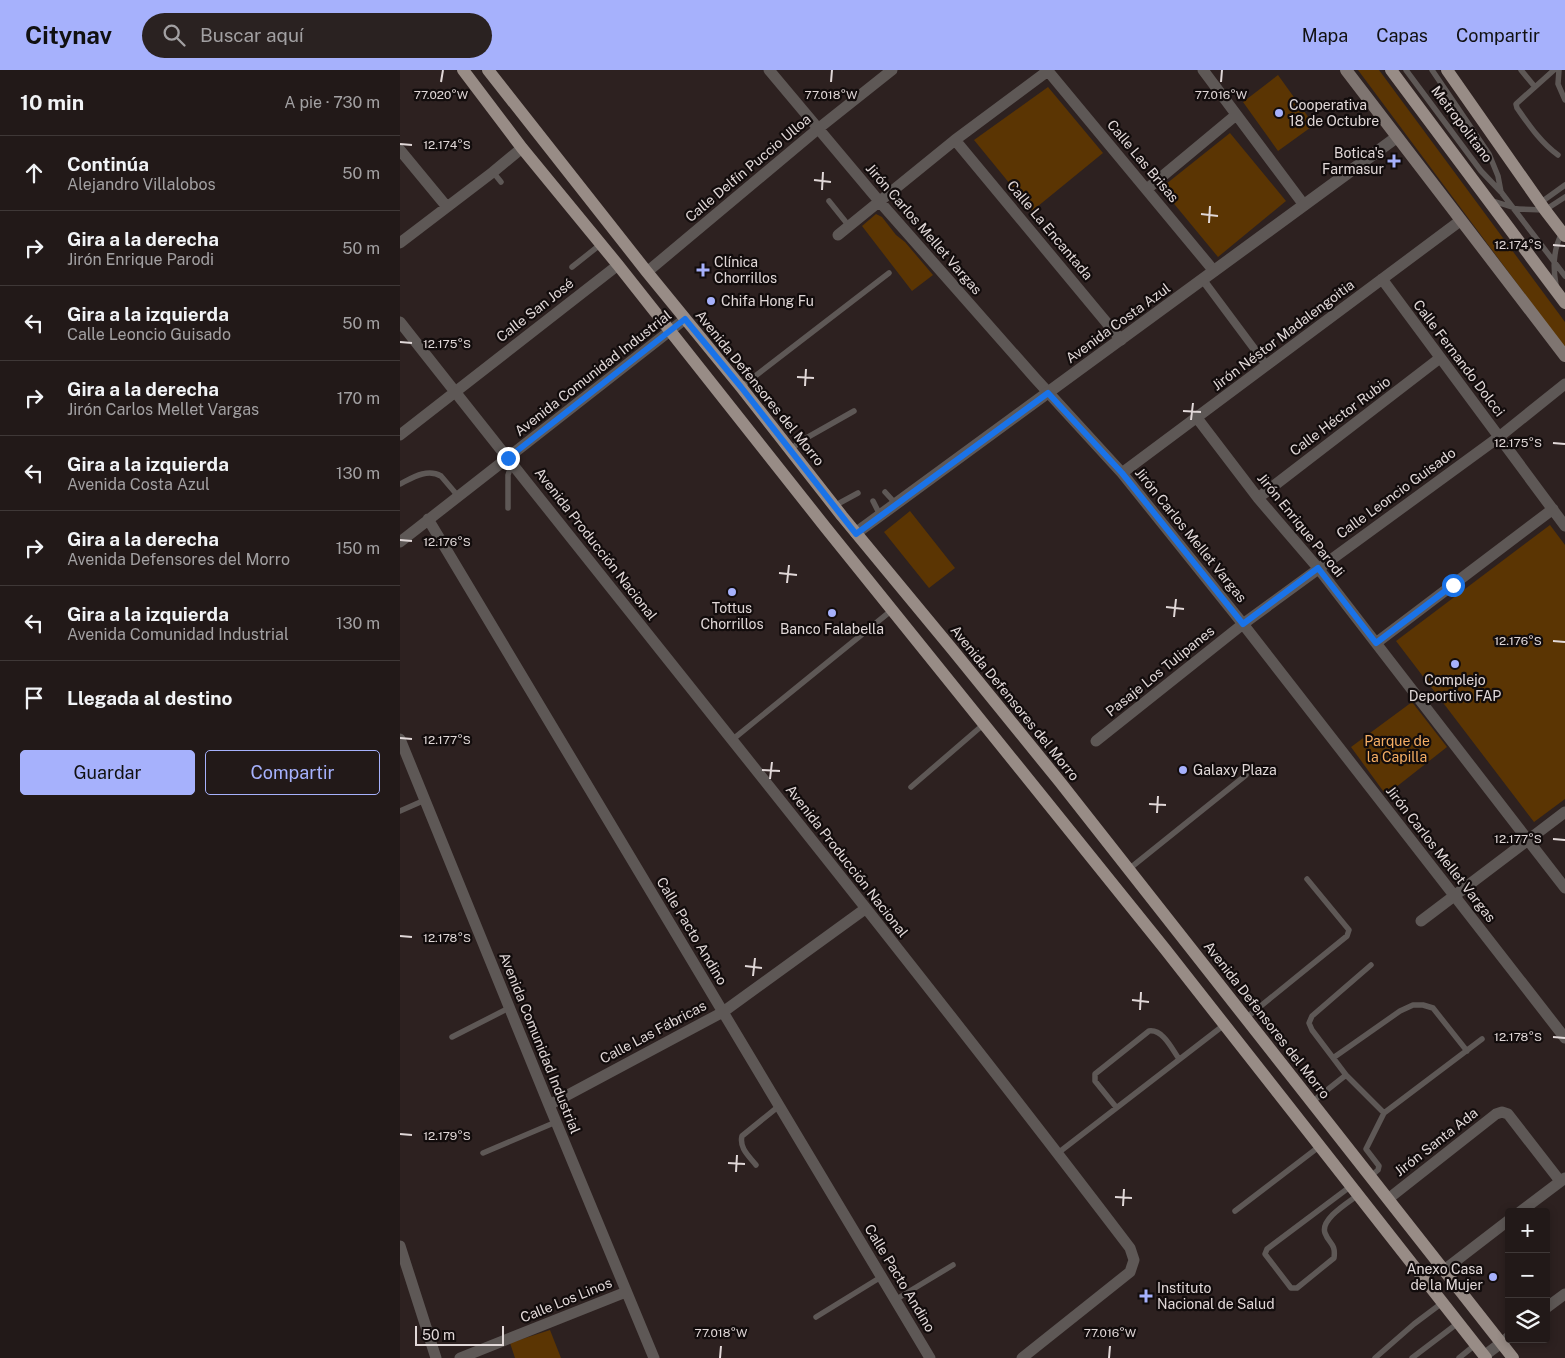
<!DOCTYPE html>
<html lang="es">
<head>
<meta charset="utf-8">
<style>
  :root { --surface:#221918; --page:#2a2221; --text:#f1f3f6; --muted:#a2a0a2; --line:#3f3837; --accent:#a6b1fc }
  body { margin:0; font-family:"Public Sans",sans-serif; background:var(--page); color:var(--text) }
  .controls { position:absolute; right:15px; bottom:15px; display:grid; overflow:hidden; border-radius:5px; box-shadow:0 2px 8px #0003 }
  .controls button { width:45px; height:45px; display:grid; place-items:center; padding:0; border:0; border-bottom:1px solid var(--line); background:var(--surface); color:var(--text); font:25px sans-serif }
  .scale { position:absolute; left:15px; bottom:12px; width:89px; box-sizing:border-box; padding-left:5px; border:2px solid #e1d8d8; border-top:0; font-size:14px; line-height:18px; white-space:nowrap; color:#e1d8d8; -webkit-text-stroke:4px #120c0c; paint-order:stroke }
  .stop { position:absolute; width:15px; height:15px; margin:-11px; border:4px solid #1a73e8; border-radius:50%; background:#fff }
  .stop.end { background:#1a73e8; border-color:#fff; box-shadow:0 1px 5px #0008 }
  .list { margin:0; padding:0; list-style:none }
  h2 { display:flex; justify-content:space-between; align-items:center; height:65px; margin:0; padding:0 20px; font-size:21px }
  h2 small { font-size:16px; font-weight:400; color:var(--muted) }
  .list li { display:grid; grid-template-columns:32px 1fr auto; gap:15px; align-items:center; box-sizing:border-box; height:75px; padding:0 20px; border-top:1px solid var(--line) }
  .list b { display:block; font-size:19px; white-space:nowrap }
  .list p { margin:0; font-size:16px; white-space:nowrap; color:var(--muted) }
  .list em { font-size:16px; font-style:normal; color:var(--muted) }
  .actions { display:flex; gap:10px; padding:15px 20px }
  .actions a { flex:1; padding:11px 0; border:1px solid var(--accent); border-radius:5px; text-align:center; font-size:18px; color:var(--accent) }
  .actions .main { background:var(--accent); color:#111 }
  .icon { flex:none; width:28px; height:28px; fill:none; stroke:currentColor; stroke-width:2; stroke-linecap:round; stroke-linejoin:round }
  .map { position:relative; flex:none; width:1165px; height:1288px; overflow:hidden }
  header { display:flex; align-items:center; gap:30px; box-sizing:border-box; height:70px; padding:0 25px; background:var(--accent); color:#111 }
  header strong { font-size:24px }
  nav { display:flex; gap:28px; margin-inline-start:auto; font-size:18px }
  .search { width:350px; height:45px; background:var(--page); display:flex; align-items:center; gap:12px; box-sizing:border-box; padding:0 18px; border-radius:28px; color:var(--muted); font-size:19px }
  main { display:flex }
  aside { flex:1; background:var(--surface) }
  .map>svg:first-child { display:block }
  .green { fill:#5b3503 }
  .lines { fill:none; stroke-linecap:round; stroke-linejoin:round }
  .service { stroke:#5e5856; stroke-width:5.5 }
  .pedestrian { stroke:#5e5856; stroke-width:8 }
  .minor { stroke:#5e5856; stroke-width:11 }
  .tertiary { stroke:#5e5856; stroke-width:12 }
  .secondary { stroke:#7f7571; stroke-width:12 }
  .primary { stroke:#988c86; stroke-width:12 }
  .route { stroke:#1a73e8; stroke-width:6 }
  .ticks { fill:none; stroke:#e1d8d8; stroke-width:2 }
  .poi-dot { fill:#a6b1fc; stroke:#120c0c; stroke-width:2 }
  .labels { text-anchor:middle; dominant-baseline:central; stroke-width:4.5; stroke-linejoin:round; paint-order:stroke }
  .poi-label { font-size:14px; fill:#e1d8d8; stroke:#120c0c; text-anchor:start }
  .street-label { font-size:14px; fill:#e1d8d8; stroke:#120c0c }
  .park-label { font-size:14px; fill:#f6af64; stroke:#120c0c }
  .ticks-label { font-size:12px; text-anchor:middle; fill:#e1d8d8; stroke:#120c0c; stroke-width:4.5; stroke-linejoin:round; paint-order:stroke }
</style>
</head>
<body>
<header>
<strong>Citynav</strong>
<div class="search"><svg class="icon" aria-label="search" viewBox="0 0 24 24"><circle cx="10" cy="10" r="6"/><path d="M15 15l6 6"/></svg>Buscar aquí</div>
<nav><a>Mapa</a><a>Capas</a><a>Compartir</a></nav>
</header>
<main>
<aside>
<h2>10 min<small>A pie · 730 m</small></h2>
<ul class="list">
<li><svg class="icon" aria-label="ahead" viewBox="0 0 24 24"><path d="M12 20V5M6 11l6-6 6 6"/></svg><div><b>Continúa</b><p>Alejandro Villalobos</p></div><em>50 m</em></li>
<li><svg class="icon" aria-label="right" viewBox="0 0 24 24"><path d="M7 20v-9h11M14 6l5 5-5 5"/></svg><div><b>Gira a la derecha</b><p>Jirón Enrique Parodi</p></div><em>50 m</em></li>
<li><svg class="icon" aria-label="left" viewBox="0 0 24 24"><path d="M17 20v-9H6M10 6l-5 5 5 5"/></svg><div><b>Gira a la izquierda</b><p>Calle Leoncio Guisado</p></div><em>50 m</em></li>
<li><svg class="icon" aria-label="right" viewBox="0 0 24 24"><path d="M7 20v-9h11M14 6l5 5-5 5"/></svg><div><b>Gira a la derecha</b><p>Jirón Carlos Mellet Vargas</p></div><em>170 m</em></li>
<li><svg class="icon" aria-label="left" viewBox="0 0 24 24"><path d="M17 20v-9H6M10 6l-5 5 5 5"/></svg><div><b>Gira a la izquierda</b><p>Avenida Costa Azul</p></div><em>130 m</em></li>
<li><svg class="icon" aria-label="right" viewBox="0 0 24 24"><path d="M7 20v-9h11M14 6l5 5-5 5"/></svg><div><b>Gira a la derecha</b><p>Avenida Defensores del Morro</p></div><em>150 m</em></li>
<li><svg class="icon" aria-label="left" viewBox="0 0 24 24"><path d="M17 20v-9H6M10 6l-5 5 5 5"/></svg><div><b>Gira a la izquierda</b><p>Avenida Comunidad Industrial</p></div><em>130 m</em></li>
<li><svg class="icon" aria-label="arrive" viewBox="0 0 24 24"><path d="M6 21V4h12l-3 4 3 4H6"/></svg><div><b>Llegada al destino</b></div></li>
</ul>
<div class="actions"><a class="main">Guardar</a><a>Compartir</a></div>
</aside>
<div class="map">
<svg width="1165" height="1288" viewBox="0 0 1165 1288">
  <rect width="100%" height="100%" fill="#2d2120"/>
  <path class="green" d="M 958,0 L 979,0 L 1165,252 L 1165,278 Z
    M 878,5 L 914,55 L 878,81 L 843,32 Z
    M 648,17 L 703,83 L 632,141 L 574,70 Z
    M 830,63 L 886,131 L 818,187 L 761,118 Z
    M 476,144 L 482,147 L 496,165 L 505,172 L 533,205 L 512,221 L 462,156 Z
    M 510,441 L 555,498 L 529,518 L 484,462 Z
    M 1150,455 L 1165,475 L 1165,729 L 1134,752 L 996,571 Z
    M 1012,632 L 1047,677 L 986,725 L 951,677 Z
    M 150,1260 L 161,1288 L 115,1288 L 110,1273 Z"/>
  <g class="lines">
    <path class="service" d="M 1006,0 L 1081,101 L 1101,122 L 1165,206
      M 1032,0 L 1089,84 L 1098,106 L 1101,122
      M 1121,0 L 1135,17
      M 1154,0 L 1116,34 L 1117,38 C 1129,55 1141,73 1158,85
      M 1159,0 L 1158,14 L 1165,30
      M 93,102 L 101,112
      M 429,131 L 449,156
      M 1093,131 L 1118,139 L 1145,140 L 1165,127
      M 1140,133 L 1165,115
      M 172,197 L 201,174
      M 1156,215 C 1153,198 1153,179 1162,163
      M 341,317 L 489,203
      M 390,380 L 401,371 L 454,341
      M 0,414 C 12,408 27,398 41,406 L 58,426
      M 485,422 L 496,434
      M 473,431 L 480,445
      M 434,436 L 458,423
      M 108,438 L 108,405 L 112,393
      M 332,670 L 492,540
      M 511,717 L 584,654
      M 0,741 L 25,730
      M 729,799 L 846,705
      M 846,948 L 947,866 L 949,860 L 907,809
      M 52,967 L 109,938
      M 933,988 L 1000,941 L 1013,935 L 1023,935 L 1033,938 L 1067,981
      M 946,1005 L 984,1043 L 1082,969
      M 912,1032 L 946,1005 L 912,960 L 909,953 L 912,946 L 971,895
      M 716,1037 L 695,1011 L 695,1004 L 749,961 C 763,959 772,979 779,989
      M 83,1083 L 156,1052
      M 658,1083 L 824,955
      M 356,1095 C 349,1086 339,1078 342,1066 L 379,1036
      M 971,1106 L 978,1100 L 979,1096 L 966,1079 L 984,1043
      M 951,1116 L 867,1179 L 865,1184 L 891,1218 L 897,1218 L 934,1188 C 936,1173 929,1174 925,1163 C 920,1149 949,1132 958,1125
      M 835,1141 L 920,1076
      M 495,1230 L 553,1195
      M 416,1247 L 481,1207
      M 975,1288 L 1014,1254 L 1042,1233
      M 1012,1288 L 1058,1253
      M 1059,1288 L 1075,1275"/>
    <path class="pedestrian" d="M 803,210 L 867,296"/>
    <path class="minor" d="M 369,0 L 479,131 L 635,308 L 722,403 L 843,554 L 1165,968
      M 803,0 L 904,135
      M 648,1 L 814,201
      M 555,70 L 721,270
      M 0,80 L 47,137
      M 747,119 L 836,45
      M 438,165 L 555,70 L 649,0
      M 0,173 L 93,102 L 122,78
      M 247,202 L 419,58 L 492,0
      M 982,209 L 1165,456
      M 0,252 C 243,561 492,865 730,1178 L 734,1190 L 730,1202 L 622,1288
      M 797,348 L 858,428 L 918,498 L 1165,818
      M 0,365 L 218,195
      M 722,403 L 1060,151
      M 858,428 L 1040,288
      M 28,449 L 530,1288
      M 0,472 L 285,249
      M 976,573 L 1153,439
      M 0,669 L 149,1035 L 254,1288
      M 696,671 L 843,554 L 1099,367 L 1165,314
      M 1021,851 L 1165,742
      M 149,1035 L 323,942 L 465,839
      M 988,1129 L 1096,1044 L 1102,1042 L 1108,1044 L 1160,1111
      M 1120,1142 L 1165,1108
      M 0,1176 L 36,1288
      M 1044,1200 L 1109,1150
      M 1146,1238 L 1165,1224
      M 1084,1286 L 1109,1267
      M 60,1288 L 226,1222"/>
    <path class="tertiary" d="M 456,463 L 997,67"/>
    <path class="secondary" d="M 946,0 L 1165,286"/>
    <path class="primary" d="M 63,0 L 122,78 L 218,195 L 426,458 L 765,879 L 1086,1288
      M 88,0 L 247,202 L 341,317 L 442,446 L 552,579 L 660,712 L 1113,1288
      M 991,0 L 1165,233
      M 1047,0 L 1145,140 L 1165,166"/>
  </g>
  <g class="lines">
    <path class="route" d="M 108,388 L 285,249 L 341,317 L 456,464 L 648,323 L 722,403 L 843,554 L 918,498 L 976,573 L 1053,515"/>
  </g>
  <path class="ticks" d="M 41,12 L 43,0M 431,12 L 432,0M 821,12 L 822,0M 0,74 L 12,75M 414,110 L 431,112M 422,120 L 423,102M 801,144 L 818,146M 809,153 L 810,136M 1153,175 L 1165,176M 0,272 L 12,273M 397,307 L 414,308M 405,316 L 406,299M 783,341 L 801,342M 791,350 L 793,333M 1153,373 L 1165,374M 0,470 L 12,471M 379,503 L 397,505M 387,513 L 389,495M 766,537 L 784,539M 774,547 L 776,529M 1153,571 L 1165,572M 0,668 L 12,669M 362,700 L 380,701M 370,709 L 372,692M 749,734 L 766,735M 757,743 L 758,726M 1153,769 L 1165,770M 0,866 L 12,867M 345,896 L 362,898M 353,906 L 355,888M 732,930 L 749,932M 740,940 L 741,922M 1153,967 L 1165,968M 0,1064 L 12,1065M 328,1093 L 345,1094M 336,1102 L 337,1085M 715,1127 L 732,1128M 723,1136 L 724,1119M 320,1288 L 321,1276M 709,1288 L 710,1276"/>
  <g class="poi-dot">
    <circle cx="879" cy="43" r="5"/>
    <path d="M991.5 83.5h5v5h5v5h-5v5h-5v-5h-5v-5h5z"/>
    <path d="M300.5 192.5h5v5h5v5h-5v5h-5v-5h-5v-5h5z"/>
    <circle cx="311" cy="231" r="5"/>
    <circle cx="332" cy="522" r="5"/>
    <circle cx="432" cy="543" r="5"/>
    <circle cx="1055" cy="594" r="5"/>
    <circle cx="783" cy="700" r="5"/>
    <circle cx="1093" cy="1207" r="5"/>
    <path d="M743.5 1218.5h5v5h5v5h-5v5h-5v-5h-5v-5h5z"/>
  </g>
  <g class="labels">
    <g class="poi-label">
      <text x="889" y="35">Cooperativa<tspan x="889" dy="16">18 de Octubre</tspan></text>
      <text x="984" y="83" text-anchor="end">Botica's<tspan x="984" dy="16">Farmasur</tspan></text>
      <text x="314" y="192">Clínica<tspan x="314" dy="16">Chorrillos</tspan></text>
      <text x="321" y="231">Chifa Hong Fu</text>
      <text x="332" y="538" text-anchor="middle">Tottus<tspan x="332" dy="16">Chorrillos</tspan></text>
      <text x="432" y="559" text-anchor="middle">Banco Falabella</text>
      <text x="1055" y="610" text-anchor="middle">Complejo<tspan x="1055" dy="16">Deportivo FAP</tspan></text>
      <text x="793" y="700">Galaxy Plaza</text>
      <text x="1083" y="1199" text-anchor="end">Anexo Casa<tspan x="1083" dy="16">de la Mujer</tspan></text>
      <text x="757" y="1218">Instituto<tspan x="757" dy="16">Nacional de Salud</tspan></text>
    </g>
    <g class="street-label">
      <text transform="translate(1062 54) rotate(53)">Metropolitano</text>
      <text transform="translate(743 91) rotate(50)">Calle Las Brisas</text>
      <text transform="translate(348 98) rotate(-40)">Calle Delfín Puccio Ulloa</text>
      <text transform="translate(524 159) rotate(49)">Jirón Carlos Mellet Vargas</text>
      <text transform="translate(650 160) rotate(50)">Calle La Encantada</text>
      <text transform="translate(135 240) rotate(-38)">Calle San José</text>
      <text transform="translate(718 253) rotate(-36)">Avenida Costa Azul</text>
      <text transform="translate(883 265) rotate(-37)">Jirón Néstor Madalengoitia</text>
      <text transform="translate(1059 288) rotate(53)">Calle Fernando Dolcci</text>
      <text transform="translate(193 303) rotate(-38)">Avenida Comunidad Industrial</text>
      <text transform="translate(360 318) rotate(51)">Avenida Defensores del Morro</text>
      <text transform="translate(940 346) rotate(-37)">Calle Héctor Rubio</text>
      <text transform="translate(996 423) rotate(-36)">Calle Leoncio Guisado</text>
      <text transform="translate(901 455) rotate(51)">Jirón Enrique Parodi</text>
      <text transform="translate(791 465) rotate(51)">Jirón Carlos Mellet Vargas</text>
      <text transform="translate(196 474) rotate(52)">Avenida Producción Nacional</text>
      <text transform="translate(760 601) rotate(-39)">Pasaje Los Tulipanes</text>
      <text transform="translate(615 633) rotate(51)">Avenida Defensores del Morro</text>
      <text transform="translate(1041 784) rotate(52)">Jirón Carlos Mellet Vargas</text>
      <text transform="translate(447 791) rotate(52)">Avenida Producción Nacional</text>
      <text transform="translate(292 861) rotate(59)">Calle Pacto Andino</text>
      <text transform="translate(867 950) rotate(52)">Avenida Defensores del Morro</text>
      <text transform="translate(253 962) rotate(-28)">Calle Las Fábricas</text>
      <text transform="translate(140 973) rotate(68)">Avenida Comunidad Industrial</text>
      <text transform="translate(1036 1072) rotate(-38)">Jirón Santa Ada</text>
      <text transform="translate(500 1208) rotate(59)">Calle Pacto Andino</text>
      <text transform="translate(166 1230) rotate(-22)">Calle Los Linos</text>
    </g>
    <g class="park-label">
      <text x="997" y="671">Parque de<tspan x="997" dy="16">la Capilla</tspan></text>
    </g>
  </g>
  <g class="ticks-label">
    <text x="41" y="29">77.020°W</text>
    <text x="431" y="29">77.018°W</text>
    <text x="821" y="29">77.016°W</text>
    <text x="47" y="79">12.174°S</text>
    <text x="1118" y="179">12.174°S</text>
    <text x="47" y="278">12.175°S</text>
    <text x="1118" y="377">12.175°S</text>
    <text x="47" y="476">12.176°S</text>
    <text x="1118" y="575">12.176°S</text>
    <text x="47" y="674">12.177°S</text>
    <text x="1118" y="773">12.177°S</text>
    <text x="47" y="872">12.178°S</text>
    <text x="1118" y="971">12.178°S</text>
    <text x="47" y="1070">12.179°S</text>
    <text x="321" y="1267">77.018°W</text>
    <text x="710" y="1267">77.016°W</text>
  </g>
</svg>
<div class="controls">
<button>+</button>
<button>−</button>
<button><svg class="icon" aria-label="layers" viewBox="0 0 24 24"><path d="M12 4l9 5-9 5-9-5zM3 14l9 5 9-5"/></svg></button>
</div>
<div class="scale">50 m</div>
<div class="stop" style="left:1053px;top:515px"></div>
<div class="stop end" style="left:108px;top:388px"></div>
</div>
</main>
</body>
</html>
